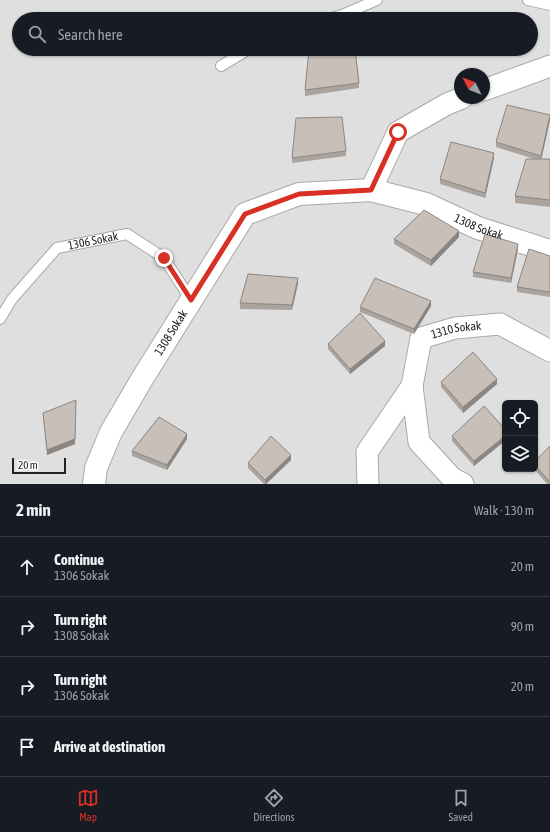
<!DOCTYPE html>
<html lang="en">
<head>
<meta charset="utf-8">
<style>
  :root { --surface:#171b24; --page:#242831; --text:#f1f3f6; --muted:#9ea1a6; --line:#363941; --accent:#d93025 }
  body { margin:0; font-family:"Asap Condensed",sans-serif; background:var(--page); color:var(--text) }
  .controls { position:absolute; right:12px; bottom:12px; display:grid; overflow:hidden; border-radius:6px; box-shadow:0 1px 3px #0004 }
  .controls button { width:36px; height:36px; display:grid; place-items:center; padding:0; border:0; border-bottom:1px solid var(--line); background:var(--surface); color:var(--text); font:20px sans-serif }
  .compass { position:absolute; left:454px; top:68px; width:36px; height:36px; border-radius:50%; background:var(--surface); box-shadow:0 1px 3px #0004; rotate:312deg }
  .scale { position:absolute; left:12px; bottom:10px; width:54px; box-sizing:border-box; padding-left:4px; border:2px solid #222; border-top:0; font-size:11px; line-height:14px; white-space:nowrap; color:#222; -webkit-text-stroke:3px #fff; paint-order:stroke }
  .stop { position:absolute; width:12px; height:12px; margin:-9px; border:3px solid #d93025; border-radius:50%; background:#fff }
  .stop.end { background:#d93025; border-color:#fff; box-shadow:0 1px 4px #0008 }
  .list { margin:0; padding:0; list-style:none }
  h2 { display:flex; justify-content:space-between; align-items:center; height:52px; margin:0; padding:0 16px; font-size:17px }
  h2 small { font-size:13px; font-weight:400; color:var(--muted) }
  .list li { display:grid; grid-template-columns:26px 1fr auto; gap:12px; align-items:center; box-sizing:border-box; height:60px; padding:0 16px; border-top:1px solid var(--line) }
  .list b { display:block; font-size:15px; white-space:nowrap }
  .list p { margin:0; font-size:13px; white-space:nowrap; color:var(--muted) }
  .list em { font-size:13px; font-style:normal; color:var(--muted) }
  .icon { flex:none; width:22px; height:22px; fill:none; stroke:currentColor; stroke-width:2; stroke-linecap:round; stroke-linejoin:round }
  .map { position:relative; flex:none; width:550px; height:484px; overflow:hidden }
  .search { position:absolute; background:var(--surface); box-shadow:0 1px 3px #0004; left:12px; right:12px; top:12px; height:44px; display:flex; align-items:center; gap:10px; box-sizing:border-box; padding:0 14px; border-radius:22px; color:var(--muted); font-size:15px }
  .sheet { height:292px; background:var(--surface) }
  nav { display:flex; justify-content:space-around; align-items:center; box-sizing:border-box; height:56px; border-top:1px solid var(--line); background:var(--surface); font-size:11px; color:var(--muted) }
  nav a { display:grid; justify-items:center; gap:2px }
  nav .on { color:var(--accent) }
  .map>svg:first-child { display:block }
  .residential { fill:#e0dfdf; fill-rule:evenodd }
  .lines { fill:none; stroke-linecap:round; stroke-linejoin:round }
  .service-casing { stroke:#a9a9a9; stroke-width:12 }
  .minor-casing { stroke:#a9a9a9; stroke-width:23 }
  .tertiary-casing { stroke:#a9a9a9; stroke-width:24 }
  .service { stroke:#fff; stroke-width:10 }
  .minor { stroke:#fff; stroke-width:21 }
  .tertiary { stroke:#fff; stroke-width:22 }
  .wall { fill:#aba49e }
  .shaded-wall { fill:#8b8681 }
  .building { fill:#c7bfb8; stroke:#8b8681 }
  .route { stroke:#d93025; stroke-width:5 }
  .labels { text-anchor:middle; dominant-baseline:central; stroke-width:4; stroke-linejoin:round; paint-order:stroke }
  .street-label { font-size:12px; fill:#222; stroke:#fff }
</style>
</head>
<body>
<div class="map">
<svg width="550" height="484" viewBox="0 0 550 484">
  <rect width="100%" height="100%" fill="#f2efe9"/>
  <path class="residential" d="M 0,0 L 550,0 L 550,484 L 0,484 ZM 19,19 L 531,19 L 531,49 L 19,49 ZM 460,74 L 484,74 L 484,98 L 460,98 ZM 505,403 L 535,403 L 535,469 L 505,469 Z"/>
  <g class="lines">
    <g class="service-casing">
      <g id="service">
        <path d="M 528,0 L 550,5"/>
        <path d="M 328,19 L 342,15 L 377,0"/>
        <path d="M 221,66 L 249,49"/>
        <path id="s1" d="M 0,319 L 12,299 L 57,248 L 127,234 L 164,258 L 191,300"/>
      </g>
    </g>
    <g class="minor-casing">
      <g id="minor">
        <path d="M 484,90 L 550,66"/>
        <path d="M 371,190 L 398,132 L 447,104 L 462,98"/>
        <path d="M 412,386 L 419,442 L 452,478 L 463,484"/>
        <path id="s2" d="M 368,484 L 367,452 L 412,386 L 421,338 L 455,328 L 500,324 L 550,351"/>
      </g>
    </g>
    <g class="tertiary-casing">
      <g id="tertiary">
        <path id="s3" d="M 94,484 L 96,468 L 111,432 L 142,379 L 245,214 L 299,194 L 371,190 L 426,204 L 478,228 L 550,251"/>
      </g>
    </g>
    <use href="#service" class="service"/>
    <use href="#minor" class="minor"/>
    <use href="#tertiary" class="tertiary"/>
  </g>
  <path class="wall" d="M 359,83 L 359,88 L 305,96 L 305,90 Z
    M 550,120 L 541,159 L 550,159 L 550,207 L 515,203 L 515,196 L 534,159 L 496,147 L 496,142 Z
    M 346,151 L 346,156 L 292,163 L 292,158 Z
    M 494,158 L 485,198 L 440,184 L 440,179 Z
    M 459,237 L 431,266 L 394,244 L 394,239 Z
    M 518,249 L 511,283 L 473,277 L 473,272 Z
    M 550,256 L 550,297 L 517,292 L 517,287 Z
    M 298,283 L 292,310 L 240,309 L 240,303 Z
    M 431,306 L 414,334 L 360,312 L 360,307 Z
    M 328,344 L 385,346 L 350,374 L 328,349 Z
    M 441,382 L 497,384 L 463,413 L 441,387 Z
    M 43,413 L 75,444 L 47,455 Z
    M 505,429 L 474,466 L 452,441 L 452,436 Z
    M 187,439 L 167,470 L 132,456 L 132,451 Z
    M 550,446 L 550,484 L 547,484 L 534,469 L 535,469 L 535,461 Z
    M 291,460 L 266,484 L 264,484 L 248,468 L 248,463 Z"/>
  <path class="shaded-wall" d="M 550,115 L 550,120 L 541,161 L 541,156 Z
    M 494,153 L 494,158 L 485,198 L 485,193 Z
    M 459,231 L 459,237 L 431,266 L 431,260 Z
    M 518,244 L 518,249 L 511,283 L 511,278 Z
    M 298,278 L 298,283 L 292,310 L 292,305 Z
    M 431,301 L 431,306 L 414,334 L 414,329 Z
    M 385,341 L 385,346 L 350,374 L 350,369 Z
    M 497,379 L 497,384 L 463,413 L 463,407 Z
    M 76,400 L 75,444 L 47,455 L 47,450 Z
    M 187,434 L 187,439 L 167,470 L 167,465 Z
    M 505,436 L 505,441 L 474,466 L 474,461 Z
    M 291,455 L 291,460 L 266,484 L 265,484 L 265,480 Z"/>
  <path class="building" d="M 355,49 L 359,83 L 305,90 L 309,50 Z
    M 507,105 L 550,115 L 541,156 L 496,142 Z
    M 342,117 L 346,151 L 292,158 L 296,118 Z
    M 451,142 L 494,153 L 485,193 L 440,179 Z
    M 526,159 L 550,159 L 550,200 L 515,196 Z
    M 424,210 L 459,231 L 431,260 L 394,239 Z
    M 485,234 L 518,244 L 511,278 L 473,272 Z
    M 529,249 L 550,256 L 550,292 L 517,287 Z
    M 248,274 L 298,278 L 292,305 L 240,303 Z
    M 375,278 L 431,301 L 414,329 L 360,307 Z
    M 360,313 L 385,341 L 350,369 L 328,344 Z
    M 473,352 L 497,379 L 463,407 L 441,382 Z
    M 76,400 L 75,439 L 47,450 L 43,413 Z
    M 484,406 L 505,429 L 505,436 L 474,461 L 452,436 Z
    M 159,417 L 187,434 L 167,465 L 132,451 Z
    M 271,436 L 291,455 L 265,480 L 248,463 Z
    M 550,446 L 550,482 L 535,465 L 535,461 Z"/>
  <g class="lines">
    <path class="route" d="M 164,258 L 191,300 L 245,214 L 299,194 L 371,190 L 398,132"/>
  </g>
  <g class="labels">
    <g class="street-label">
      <text stroke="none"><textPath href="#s3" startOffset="555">1308 Sokak</textPath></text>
      <text stroke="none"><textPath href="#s1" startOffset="128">1306 Sokak</textPath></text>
      <text stroke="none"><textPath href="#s2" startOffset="197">1310 Sokak</textPath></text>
      <text stroke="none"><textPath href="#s3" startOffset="171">1308 Sokak</textPath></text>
    </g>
  </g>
</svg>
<div class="controls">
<button><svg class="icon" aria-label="locate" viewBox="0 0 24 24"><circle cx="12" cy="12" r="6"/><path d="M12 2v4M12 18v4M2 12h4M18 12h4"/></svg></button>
<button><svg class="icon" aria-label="layers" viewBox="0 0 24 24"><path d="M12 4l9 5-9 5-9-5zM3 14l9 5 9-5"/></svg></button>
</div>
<svg class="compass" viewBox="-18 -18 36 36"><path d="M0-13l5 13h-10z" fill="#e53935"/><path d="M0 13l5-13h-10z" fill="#9ea1a6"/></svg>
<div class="scale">20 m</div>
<div class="stop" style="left:398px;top:132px"></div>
<div class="stop end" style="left:164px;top:258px"></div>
<div class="search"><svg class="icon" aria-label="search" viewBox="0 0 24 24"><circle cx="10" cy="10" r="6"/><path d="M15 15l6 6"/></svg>Search here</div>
</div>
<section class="sheet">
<h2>2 min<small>Walk · 130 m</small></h2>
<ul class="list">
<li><svg class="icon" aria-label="ahead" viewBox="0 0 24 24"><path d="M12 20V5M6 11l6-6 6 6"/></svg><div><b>Continue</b><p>1306 Sokak</p></div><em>20 m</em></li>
<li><svg class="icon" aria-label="right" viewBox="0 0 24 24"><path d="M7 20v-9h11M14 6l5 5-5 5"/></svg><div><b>Turn right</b><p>1308 Sokak</p></div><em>90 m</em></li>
<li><svg class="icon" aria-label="right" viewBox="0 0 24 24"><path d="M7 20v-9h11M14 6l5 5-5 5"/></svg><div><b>Turn right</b><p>1306 Sokak</p></div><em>20 m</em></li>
<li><svg class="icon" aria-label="arrive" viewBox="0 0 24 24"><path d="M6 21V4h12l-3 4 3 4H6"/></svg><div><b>Arrive at destination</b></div></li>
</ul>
</section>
<nav>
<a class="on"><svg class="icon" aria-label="map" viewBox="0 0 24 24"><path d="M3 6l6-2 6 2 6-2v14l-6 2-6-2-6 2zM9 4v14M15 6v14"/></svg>Map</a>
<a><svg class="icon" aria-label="directions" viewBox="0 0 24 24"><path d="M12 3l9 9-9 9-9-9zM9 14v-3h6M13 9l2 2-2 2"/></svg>Directions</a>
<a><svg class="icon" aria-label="saved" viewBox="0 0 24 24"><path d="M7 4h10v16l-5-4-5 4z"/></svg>Saved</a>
</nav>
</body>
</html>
